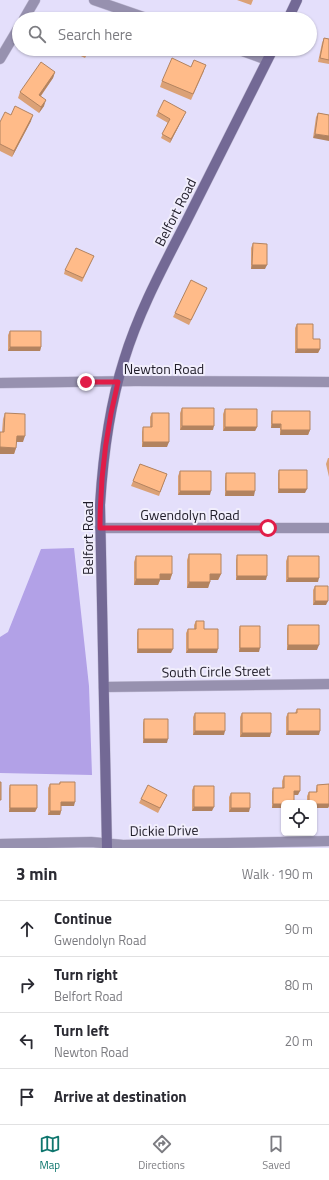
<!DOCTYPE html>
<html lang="en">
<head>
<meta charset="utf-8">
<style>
  :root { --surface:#fff; --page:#f2f2f3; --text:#2b2b33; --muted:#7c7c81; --line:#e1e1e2; --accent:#0f766e }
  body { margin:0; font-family:"Titillium Web",sans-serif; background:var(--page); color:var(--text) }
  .controls { position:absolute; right:12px; bottom:12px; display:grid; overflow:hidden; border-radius:6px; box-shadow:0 1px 3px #0004 }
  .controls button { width:36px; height:36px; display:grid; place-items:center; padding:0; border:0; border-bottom:1px solid var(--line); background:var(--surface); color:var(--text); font:20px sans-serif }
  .stop { position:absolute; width:12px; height:12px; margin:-9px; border:3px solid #e11d48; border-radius:50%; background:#fff }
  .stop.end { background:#e11d48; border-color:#fff; box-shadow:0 1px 4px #0008 }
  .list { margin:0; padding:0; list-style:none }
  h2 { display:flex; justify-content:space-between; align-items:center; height:52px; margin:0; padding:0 16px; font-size:17px }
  h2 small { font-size:13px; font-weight:400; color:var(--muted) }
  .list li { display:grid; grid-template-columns:26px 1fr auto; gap:12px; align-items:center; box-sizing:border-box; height:56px; padding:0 16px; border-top:1px solid var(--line) }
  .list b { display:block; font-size:15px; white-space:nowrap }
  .list p { margin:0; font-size:13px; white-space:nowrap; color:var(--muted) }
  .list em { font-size:13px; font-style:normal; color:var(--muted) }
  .icon { flex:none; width:22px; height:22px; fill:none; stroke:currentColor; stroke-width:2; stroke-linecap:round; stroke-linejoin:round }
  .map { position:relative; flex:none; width:329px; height:848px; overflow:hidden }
  .search { position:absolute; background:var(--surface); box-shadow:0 1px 3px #0004; left:12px; right:12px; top:12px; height:44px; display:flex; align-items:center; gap:10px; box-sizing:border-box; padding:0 14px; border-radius:22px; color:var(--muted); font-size:15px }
  .sheet { height:276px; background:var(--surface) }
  nav { display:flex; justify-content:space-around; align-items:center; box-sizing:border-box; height:56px; border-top:1px solid var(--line); background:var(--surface); font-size:11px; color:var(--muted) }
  nav a { display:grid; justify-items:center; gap:2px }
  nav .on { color:var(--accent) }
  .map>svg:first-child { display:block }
  .forest { fill:#b2a1e7 }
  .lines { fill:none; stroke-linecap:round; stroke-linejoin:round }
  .street-casing { stroke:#c1bcd5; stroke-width:11 }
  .secondary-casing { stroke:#c1bcd5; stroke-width:11 }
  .street { stroke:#9791af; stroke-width:10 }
  .secondary { stroke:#736995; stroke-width:10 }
  .wall { fill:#dba176 }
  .shaded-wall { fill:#b28360 }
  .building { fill:#ffbb89; stroke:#b28360 }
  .route { stroke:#e11d48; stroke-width:5 }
  .labels { text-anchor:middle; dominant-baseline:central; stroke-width:4; stroke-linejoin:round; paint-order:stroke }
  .street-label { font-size:14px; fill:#1f1c28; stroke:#f1eefc }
</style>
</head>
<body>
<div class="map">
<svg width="329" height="848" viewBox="0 0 329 848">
  <rect width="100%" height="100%" fill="#e4dffb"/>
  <path class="forest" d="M 74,548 L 89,686 L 92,775 L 0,773 L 0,637 L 8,632 L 41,549 Z"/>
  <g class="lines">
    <g class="street-casing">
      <path id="street" d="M 94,0 L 149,19
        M 24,19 L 35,0
        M 237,49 L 267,60
        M 0,59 L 19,27
        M 0,383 L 135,381 L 329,382
        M 100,528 L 329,528
        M 104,687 L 329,684
        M 0,844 L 91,842 L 123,845 L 329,841"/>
    </g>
    <g class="secondary-casing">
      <path id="secondary" d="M 288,19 L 297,0
        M 107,848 L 100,505 C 103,456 109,407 124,360 C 139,311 163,267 186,222 C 215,164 244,107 273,49"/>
    </g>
    <use href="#street" class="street"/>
    <use href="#secondary" class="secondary"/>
  </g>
  <path class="wall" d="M 237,0 L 253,0 L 251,5 Z
    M 324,38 L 329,39 L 329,64 L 318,62 L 322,43 Z
    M 66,49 L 90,49 L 85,58 Z
    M 191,67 L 204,71 L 191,100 L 160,87 L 162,81 Z
    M 55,72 L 53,78 L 41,96 L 44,106 L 39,113 L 18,98 L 20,92 Z
    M 158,112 L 184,116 L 170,143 L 161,138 L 168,123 L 156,116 Z
    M 318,113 L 329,115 L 313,138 L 316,117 Z
    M 11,115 L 31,121 L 12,157 L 0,151 L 0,122 Z
    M 253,243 L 265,269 L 251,269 L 251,248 Z
    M 92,260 L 82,282 L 64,274 L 65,270 Z
    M 207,288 L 189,325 L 173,317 L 175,313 Z
    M 297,324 L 313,339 L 320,349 L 318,353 L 295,353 L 295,328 Z
    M 10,331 L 41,347 L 40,351 L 8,351 L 8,335 Z
    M 182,408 L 213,430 L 180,430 L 180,413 Z
    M 225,409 L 257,427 L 255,431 L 223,431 L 223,414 Z
    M 272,411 L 310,430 L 308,435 L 280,435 L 280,428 L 271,428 L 271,415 Z
    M 5,413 L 23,442 L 16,442 L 16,448 L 14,454 L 0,454 L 0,432 L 2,432 L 3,419 Z
    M 152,413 L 167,447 L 142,447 L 142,432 L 143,427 L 150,427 L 150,417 Z
    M 328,458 L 329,458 L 329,477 L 326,464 Z
    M 140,464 L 167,474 L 159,496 L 131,486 Z
    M 279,470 L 305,493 L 278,493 L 278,474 Z
    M 180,471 L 210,495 L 178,495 L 178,476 Z
    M 226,473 L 254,496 L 225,496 L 225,478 Z
    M 189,554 L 221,574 L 218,580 L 210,580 L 210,582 L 208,588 L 187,588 L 187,560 Z
    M 237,555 L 266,580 L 236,580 L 236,560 Z
    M 136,556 L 172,574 L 170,580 L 160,580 L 158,585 L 134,585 L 134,562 Z
    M 288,556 L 318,582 L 286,582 L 286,561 Z
    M 315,586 L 326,605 L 313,605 L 313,590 Z
    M 196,621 L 204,629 L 217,653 L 186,653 L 186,633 L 188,629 L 194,629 L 194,625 Z
    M 288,625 L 317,650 L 287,650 L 287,629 Z
    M 240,626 L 259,652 L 239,652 L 239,630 Z
    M 138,629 L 171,653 L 137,653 L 137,633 Z
    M 297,709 L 319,735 L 286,735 L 286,717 L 288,713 L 295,713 Z
    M 195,713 L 224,735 L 193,735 L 193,717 Z
    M 242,713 L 270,737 L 240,737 L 240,717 Z
    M 144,719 L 167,743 L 143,743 L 143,723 Z
    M 284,776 L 298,795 L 294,795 L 284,808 L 272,808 L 272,792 L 273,788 L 282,788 L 282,781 Z
    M 60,782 L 74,806 L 61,806 L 61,811 L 60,815 L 48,815 L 48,788 L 50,784 L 59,784 Z
    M 329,784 L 329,806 L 328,808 L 314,803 L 307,803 L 307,796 L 309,792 L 316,792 L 316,789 L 317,785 Z
    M 10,785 L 37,808 L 35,812 L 9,812 L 9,789 Z
    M 194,786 L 212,811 L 192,811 L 192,790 Z
    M 231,793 L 249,812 L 229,812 L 229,797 Z
    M 141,799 L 165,799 L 158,813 L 139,803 Z"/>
  <path class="shaded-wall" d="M 55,72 L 53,78 L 37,101 L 39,95 Z
    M 46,100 L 44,106 L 39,113 L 41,107 Z
    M 186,112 L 184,116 L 170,143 L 171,139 Z
    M 33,115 L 31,121 L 12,157 L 14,151 Z
    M 315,134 L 329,136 L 329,141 L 313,138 Z
    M 252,265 L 267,265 L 265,269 L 251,269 Z
    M 10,347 L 41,347 L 40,351 L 8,351 Z
    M 297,349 L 320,349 L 318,353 L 295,353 Z
    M 272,424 L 281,424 L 280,428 L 271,428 Z
    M 182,426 L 214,426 L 213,430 L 180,430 Z
    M 225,427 L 257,427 L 255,431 L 223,431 Z
    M 281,430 L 310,430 L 308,435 L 280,435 Z
    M 17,436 L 25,436 L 23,442 L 14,442 Z
    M 143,442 L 169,442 L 167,447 L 142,447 Z
    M 0,447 L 16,448 L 14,454 L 0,454 Z
    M 279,489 L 307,489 L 305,493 L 278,493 Z
    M 180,491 L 211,491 L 210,495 L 178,495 Z
    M 226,491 L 255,491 L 254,496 L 225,496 Z
    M 160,574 L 172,574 L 170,580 L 160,580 L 158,585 L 134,585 L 136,579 Z
    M 210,574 L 221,574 L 218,580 L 208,580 Z
    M 237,576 L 267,576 L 266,580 L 236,580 Z
    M 288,578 L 319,578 L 318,582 L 286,582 Z
    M 189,582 L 210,582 L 208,588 L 187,588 Z
    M 315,601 L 328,601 L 326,605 L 313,605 Z
    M 288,645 L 319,645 L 317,650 L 287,650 Z
    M 240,648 L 260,648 L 259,652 L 239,652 Z
    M 138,649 L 173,649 L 171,653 L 137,653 Z
    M 188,649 L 218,649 L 217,653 L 186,653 Z
    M 195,731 L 225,731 L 224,735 L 193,735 Z
    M 288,731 L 320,731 L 319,735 L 286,735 Z
    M 242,733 L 271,733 L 270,737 L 240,737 Z
    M 144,739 L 168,739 L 167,743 L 143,743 Z
    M 294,791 L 300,791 L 298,795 L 292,795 Z
    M 61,802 L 75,802 L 74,806 L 60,806 Z
    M 273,804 L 284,804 L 284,808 L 272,808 Z
    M 314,804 L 329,804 L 329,806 L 328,808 L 314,808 Z
    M 194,807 L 214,807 L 212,811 L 192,811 Z
    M 10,808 L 37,808 L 35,812 L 9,812 Z
    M 231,808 L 250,808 L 249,812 L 229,812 Z
    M 50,811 L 61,811 L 60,815 L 48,815 Z"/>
  <path class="building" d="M 61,17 L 65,19 L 60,19 Z
    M 324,38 L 329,39 L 329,60 L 320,58 Z
    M 81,49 L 89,49 L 87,52 Z
    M 172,58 L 191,67 L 194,60 L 206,65 L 193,94 L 162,81 Z
    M 41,62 L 55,72 L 39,95 L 46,100 L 41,107 L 20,92 Z
    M 164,100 L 186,112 L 171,139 L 162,134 L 170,119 L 158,112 Z
    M 15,106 L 33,115 L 14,151 L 0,144 L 0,122 L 5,112 L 11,115 Z
    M 318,113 L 329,115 L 329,136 L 315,134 Z
    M 253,243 L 267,244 L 267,265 L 252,265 Z
    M 76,248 L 94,256 L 83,278 L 65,270 Z
    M 191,280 L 207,288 L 191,320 L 175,313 Z
    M 297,324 L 313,324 L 313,339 L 320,339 L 320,349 L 297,349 Z
    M 10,331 L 41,331 L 41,347 L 10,347 Z
    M 182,408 L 214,408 L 214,426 L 182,426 Z
    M 225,409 L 257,409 L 257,427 L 225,427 Z
    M 272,411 L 310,411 L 310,430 L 281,430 L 281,424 L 272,424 Z
    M 5,413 L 25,414 L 25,436 L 17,436 L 16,448 L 0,447 L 0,432 L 4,432 Z
    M 152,413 L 169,413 L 169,442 L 143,442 L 143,427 L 152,427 Z
    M 140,464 L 167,474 L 160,492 L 133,481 Z
    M 279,470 L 307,470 L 307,489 L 279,489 Z
    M 180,471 L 211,471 L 211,491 L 180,491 Z
    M 226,473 L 255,473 L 255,491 L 226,491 Z
    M 189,554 L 221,554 L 221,574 L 210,574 L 210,582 L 189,582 Z
    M 237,555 L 267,555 L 267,576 L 237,576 Z
    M 136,556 L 172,556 L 172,574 L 160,574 L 160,579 L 136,579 Z
    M 288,556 L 319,556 L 319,578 L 288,578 Z
    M 315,586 L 328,586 L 328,601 L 315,601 Z
    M 196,621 L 204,621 L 204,629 L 218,629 L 218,649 L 188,649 L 188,629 L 196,629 Z
    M 288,625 L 319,625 L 319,645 L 288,645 Z
    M 240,626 L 260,626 L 260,648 L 240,648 Z
    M 138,629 L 173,629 L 173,649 L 138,649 Z
    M 297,709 L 320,709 L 320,731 L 288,731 L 288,713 L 297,713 Z
    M 195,713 L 225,713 L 225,731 L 195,731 Z
    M 242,713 L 271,713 L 271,733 L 242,733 Z
    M 144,719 L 168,719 L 168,739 L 144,739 Z
    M 284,776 L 300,776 L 300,791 L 294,791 L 294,803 L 284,803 L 284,804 L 273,804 L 273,788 L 284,788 Z
    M 0,782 L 1,782 L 1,800 L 0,800 Z
    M 60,782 L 75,782 L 75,802 L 61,802 L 61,811 L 50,811 L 50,784 L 60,784 Z
    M 329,784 L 329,804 L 314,804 L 314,803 L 309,803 L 309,792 L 317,792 L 317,785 Z
    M 10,785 L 37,785 L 37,808 L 10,808 Z
    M 148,785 L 167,795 L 160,808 L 141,799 Z
    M 194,786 L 214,786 L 214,807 L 194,807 Z
    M 231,793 L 250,793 L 250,808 L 231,808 Z"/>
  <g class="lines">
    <path class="route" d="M 86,382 L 118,382 C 106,430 100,478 100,528 L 268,528"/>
  </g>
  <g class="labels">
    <g class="street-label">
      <text transform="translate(175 212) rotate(-63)">Belfort Road</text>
      <text x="164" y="368">Newton Road</text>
      <text x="190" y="514">Gwendolyn Road</text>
      <text transform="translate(87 538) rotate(-90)">Belfort Road</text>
      <text transform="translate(216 671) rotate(-1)">South Circle Street</text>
      <text transform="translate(164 830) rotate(-1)">Dickie Drive</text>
    </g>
  </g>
</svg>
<div class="controls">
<button><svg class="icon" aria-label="locate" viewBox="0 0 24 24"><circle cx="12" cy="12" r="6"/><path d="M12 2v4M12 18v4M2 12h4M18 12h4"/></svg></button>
</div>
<div class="stop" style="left:268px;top:528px"></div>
<div class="stop end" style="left:86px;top:382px"></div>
<div class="search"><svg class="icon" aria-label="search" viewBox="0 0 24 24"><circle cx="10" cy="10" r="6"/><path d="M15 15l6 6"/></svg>Search here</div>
</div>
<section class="sheet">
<h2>3 min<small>Walk · 190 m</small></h2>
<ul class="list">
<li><svg class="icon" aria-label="ahead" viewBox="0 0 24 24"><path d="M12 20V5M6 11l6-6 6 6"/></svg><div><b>Continue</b><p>Gwendolyn Road</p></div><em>90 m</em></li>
<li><svg class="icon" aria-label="right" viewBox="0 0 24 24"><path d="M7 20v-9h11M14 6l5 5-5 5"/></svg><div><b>Turn right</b><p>Belfort Road</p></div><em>80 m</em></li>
<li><svg class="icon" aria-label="left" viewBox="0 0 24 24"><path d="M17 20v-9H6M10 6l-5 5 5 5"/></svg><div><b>Turn left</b><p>Newton Road</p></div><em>20 m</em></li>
<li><svg class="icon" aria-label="arrive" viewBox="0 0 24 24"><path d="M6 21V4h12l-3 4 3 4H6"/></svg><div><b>Arrive at destination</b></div></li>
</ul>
</section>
<nav>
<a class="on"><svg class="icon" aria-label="map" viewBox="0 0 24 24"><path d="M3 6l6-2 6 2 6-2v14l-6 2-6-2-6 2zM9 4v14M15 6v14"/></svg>Map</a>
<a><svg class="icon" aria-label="directions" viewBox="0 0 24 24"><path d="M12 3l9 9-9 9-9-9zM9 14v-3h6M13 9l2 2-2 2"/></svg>Directions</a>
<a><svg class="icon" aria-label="saved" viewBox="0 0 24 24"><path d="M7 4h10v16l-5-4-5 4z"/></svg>Saved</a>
</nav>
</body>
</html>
